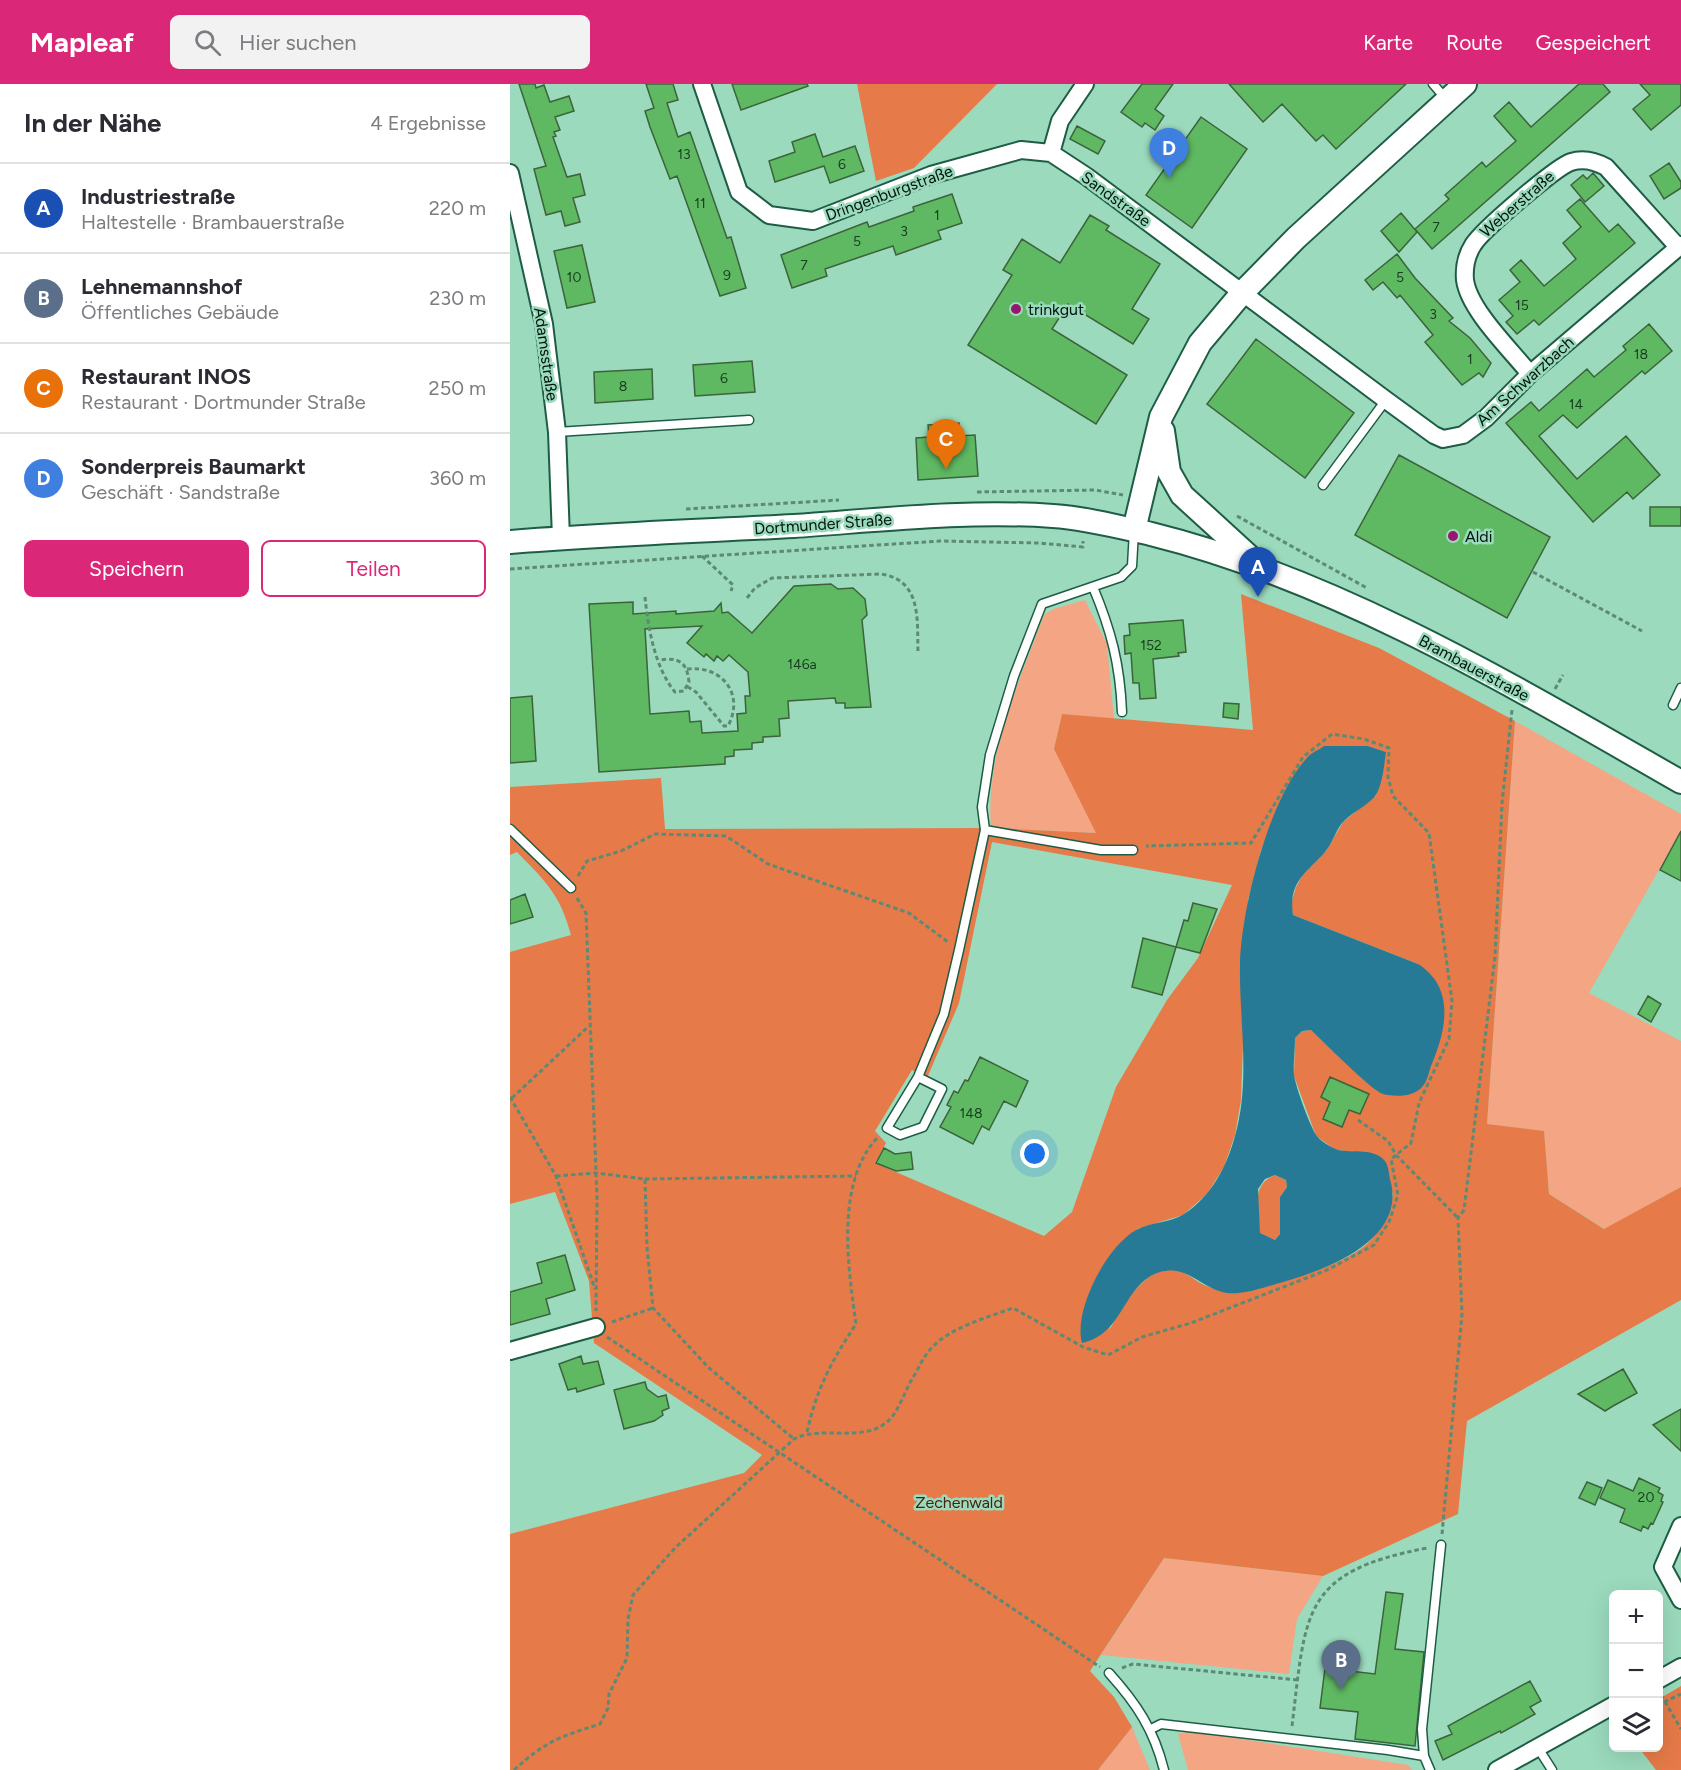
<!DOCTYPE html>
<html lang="de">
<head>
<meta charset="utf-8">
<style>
  :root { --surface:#fff; --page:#f2f2f3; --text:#2b2b33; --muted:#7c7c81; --line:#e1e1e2; --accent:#db2777 }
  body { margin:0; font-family:Figtree,sans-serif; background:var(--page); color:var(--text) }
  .controls { position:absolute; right:18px; bottom:18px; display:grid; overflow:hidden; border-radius:9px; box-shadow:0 6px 24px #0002 }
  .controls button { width:54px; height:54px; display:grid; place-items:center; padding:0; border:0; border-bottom:2px solid var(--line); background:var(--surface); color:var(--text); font:30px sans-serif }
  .you { position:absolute; left:525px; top:1070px; width:21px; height:21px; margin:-15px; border:4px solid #fff; border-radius:50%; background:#1a73e8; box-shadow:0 0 0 9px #1a73e833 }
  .badge { display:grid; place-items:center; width:39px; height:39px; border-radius:50%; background:var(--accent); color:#fff; font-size:20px; font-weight:700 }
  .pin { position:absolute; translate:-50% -50px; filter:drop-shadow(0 2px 3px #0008) }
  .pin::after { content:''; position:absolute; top:32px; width:21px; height:18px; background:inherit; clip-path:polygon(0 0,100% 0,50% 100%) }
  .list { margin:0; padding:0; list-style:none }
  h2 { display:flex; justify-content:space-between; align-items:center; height:78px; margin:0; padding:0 24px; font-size:26px }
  h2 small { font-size:20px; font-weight:400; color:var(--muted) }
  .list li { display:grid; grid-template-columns:39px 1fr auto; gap:18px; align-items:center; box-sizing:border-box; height:90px; padding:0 24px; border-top:2px solid var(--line) }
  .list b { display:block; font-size:22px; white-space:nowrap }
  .list p { margin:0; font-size:20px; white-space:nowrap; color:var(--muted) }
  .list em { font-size:20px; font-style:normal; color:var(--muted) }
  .actions { display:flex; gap:12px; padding:18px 24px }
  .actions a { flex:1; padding:14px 0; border:2px solid var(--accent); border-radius:9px; text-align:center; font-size:21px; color:var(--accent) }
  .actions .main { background:var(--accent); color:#fff }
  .icon { flex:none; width:33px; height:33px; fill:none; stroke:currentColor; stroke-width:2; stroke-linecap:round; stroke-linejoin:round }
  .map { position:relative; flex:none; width:1171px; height:1686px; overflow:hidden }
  header { display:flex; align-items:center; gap:36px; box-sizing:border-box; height:84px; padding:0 30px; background:var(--accent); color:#fff }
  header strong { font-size:28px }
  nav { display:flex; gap:33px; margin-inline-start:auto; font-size:21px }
  .search { width:420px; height:54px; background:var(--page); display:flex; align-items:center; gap:15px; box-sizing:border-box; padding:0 21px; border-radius:9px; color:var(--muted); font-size:22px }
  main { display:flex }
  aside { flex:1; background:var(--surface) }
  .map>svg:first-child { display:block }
  .green { fill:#f4a583 }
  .forest { fill:#e67a48; fill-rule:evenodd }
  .water { fill:#267a96; fill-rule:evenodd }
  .building { fill:#5fb862; stroke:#3c633c; stroke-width:1.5; fill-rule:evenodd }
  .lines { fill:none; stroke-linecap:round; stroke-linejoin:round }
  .lane-casing { stroke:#1e5d45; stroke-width:11 }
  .street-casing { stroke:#1e5d45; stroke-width:20 }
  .secondary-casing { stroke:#1e5d45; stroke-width:26 }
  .path { stroke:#5c8a75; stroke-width:3; stroke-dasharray:4.5 3; stroke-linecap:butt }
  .lane { stroke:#fff; stroke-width:8 }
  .street { stroke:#fff; stroke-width:16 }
  .secondary { stroke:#fff; stroke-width:22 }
  .poi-dot { fill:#96176f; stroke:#9bdabd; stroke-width:2 }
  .labels { text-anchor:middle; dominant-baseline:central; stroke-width:5; stroke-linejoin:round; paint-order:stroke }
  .number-label { font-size:14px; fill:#183e22 }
  .street-label { font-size:16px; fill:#00160d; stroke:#9bdabd }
  .poi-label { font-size:16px; fill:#00160d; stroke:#9bdabd; text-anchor:start }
  .park-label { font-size:16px; fill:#4b210c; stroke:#9bdabd }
</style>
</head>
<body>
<header>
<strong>Mapleaf</strong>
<div class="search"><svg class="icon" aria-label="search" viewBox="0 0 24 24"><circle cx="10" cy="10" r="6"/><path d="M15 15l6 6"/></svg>Hier suchen</div>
<nav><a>Karte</a><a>Route</a><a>Gespeichert</a></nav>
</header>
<main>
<aside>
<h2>In der Nähe<small>4 Ergebnisse</small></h2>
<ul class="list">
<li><span class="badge" style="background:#1a4fb4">A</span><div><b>Industriestraße</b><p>Haltestelle · Brambauerstraße</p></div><em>220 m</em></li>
<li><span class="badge" style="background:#5c6f8a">B</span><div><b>Lehnemannshof</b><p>Öffentliches Gebäude</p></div><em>230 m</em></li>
<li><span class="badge" style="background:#e8710a">C</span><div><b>Restaurant INOS</b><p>Restaurant · Dortmunder Straße</p></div><em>250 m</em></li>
<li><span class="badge" style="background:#3f7fe0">D</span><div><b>Sonderpreis Baumarkt</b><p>Geschäft · Sandstraße</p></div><em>360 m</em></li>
</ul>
<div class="actions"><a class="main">Speichern</a><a>Teilen</a></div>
</aside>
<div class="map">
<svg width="1171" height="1686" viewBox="0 0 1171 1686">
  <rect width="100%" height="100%" fill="#9bdabd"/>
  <path class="green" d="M 575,516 L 597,560 L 604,635 L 552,630 L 544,665 L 587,749 L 481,744 C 475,670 509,599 534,531 L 543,525 Z
    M 1005,637 L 1171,730 L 1171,747 L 1079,909 L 1171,957 L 1171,1103 L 1095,1145 L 1039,1110 L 1034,1047 L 977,1040 Z
    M 654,1474 L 813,1492 L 787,1535 L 779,1590 L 591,1571 Z
    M 622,1643 L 640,1686 L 588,1686 Z
    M 680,1647 L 898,1681 L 902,1686 L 678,1686 L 668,1650 Z"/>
  <path class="forest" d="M 347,0 L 487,0 L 404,84 L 366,97 Z
    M 731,510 L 869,564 L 1005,637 L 977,1040 L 1034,1047 L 1039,1110 L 1094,1145 L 1171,1103 L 1171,1216 L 957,1337 L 948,1430 L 813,1492 L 654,1474 L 580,1587 L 604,1613 L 622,1643 L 588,1686 L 0,1686 L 0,1450 L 234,1389 L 252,1371 L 84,1259 L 79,1197 L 45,1108 L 0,1120 L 0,868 L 61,851 C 50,810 36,798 7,768 L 0,771 L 0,703 L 151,694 L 155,745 L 481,744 L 586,749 L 544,665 L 552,630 L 743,646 ZM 814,662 L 858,662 L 876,668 L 866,711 L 833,738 L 816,767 L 797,783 L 786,803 L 781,820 L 783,831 L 908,880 L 871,1009 L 801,946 L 792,947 L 785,954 L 784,992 L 806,1052 L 826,1066 L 865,1070 L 883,1110 C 879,1126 874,1143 862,1155 C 835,1185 744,1209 704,1204 C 683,1201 676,1179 649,1188 C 625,1197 612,1226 599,1246 L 627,1145 L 673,1131 L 697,1110 L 714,1083 L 725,1051 L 731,1016 L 738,816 L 751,766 L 772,713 ZM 482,758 L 722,801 L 688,874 L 657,916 L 606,1003 L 562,1128 L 534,1152 L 365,1079 L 376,1059 L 365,1047 L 402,986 L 417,994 L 449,919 Z
    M 765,1091 L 776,1096 L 777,1103 L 770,1113 L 770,1150 L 765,1156 L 750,1149 C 748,1127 740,1101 765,1091 Z
    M 1171,1602 L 1171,1686 L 1146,1686 L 1129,1664 L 1148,1664 L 1149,1615 Z"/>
  <path class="water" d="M 814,662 L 858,662 L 876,668 C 874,681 873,697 867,709 C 861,720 844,727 835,736 C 826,744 823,759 815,768 C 796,789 778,798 783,831 L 908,880 C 946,904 936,947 921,982 C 919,988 917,998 912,1003 C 904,1013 885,1013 873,1010 C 861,1006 814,958 801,946 L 792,947 L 785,954 C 785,966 783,979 784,991 C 786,1004 799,1039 806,1051 C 809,1056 822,1064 828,1066 C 843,1069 865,1064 875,1077 C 879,1082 879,1093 881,1099 C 895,1159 810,1188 766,1200 C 753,1204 730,1211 717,1209 C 692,1205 677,1180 650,1188 C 612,1200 615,1250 572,1259 C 563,1226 597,1162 626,1146 C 640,1138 660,1139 674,1130 C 701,1113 717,1082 725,1052 C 741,996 729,938 730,880 C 731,826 759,715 796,675 C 800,669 809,666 814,662 ZM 765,1091 L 776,1096 L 777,1103 L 770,1113 L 770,1150 L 765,1156 L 750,1149 L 748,1105 L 755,1095 Z"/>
  <path class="building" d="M 9,0 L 25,0 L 26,4 L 34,1 L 40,18 L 59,12 L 64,27 L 45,33 L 50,46 L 44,48 L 46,52 L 43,53 L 57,93 L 70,90 L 75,111 L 63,114 L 70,138 L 55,142 L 51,127 L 36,131 L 24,85 L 36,82 Z
    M 136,0 L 163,0 L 168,16 L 157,19 L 168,53 L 180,48 L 217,154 L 221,153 L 236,204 L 210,212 L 167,92 L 160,95 L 140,43 L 135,27 L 144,24 Z
    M 222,0 L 297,0 L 298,2 L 231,26 Z
    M 632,0 L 663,0 L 645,25 L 654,32 L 645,46 L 635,39 L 632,43 L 611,28 Z
    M 719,0 L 896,0 L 826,65 L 813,51 L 806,57 L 772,20 L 753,38 Z
    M 1069,0 L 1093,0 L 1100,8 L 922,165 L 905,145 L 939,115 L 935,111 L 972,78 L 976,83 L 1006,57 L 984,32 L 999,18 L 1021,43 Z
    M 1130,0 L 1171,0 L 1171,21 L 1141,46 L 1123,25 L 1140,11 Z
    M 691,33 L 737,65 L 682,144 L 636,111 Z
    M 567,42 L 595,57 L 588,70 L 560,55 Z
    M 305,50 L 313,73 L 345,62 L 354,87 L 320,99 L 314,82 L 265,98 L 259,77 L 285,68 L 282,58 Z
    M 1159,79 L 1171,98 L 1171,104 L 1154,115 L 1140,92 Z
    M 1083,89 L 1094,102 L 1075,118 L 1061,101 L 1073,91 L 1077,95 Z
    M 442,110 L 452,139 L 428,147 L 431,155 L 386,171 L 383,162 L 353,172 L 315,185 L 317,192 L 282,204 L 271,171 L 357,138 L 359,143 L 404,127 L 403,123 Z
    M 1070,115 L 1099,148 L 1108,140 L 1125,159 L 1029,241 L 1024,236 L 1007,250 L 996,238 L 1003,232 L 989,216 L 1010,198 L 1000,186 L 1011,176 L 1034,202 L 1066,175 L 1053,159 L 1071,143 L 1057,126 Z
    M 891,129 L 907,148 L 889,168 L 871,147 Z
    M 580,131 L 599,142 L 596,146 L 650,180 L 622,225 L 639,235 L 623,260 L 558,220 L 542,245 L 617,291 L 586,340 L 458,261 L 502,191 L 493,186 L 512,155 L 550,179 Z
    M 72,161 L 85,218 L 57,224 L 44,167 Z
    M 887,170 L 905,194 L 943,234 L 939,237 L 960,254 L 981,279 L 973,293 L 969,289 L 952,301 L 915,258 L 923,251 L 890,211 L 887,214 L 873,198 L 863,206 L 855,196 Z
    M 1139,240 L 1162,267 L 1135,290 L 1132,287 L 1067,344 L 1053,331 L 1029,352 L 1067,395 L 1116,352 L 1150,391 L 1123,415 L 1117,408 L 1083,438 L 996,339 L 1021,318 L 1029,327 L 1077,285 L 1084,293 L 1116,266 L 1113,262 Z
    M 746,255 L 844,329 L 795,394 L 697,320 Z
    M 242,277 L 245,308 L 185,312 L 183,281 Z
    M 142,285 L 143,315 L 85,319 L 84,288 Z
    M 449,339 L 449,352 L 465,351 L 468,392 L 408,396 L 406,354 L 419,353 L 418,341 Z
    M 889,371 L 1040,453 L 997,534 L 845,451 Z
    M 1140,423 L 1171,423 L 1171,442 L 1140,442 Z
    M 321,500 L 328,505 L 343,504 L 355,515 L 357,531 L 352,536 L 361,623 L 335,624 L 335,619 L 326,619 L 325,614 L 278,617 L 279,634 L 269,635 L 270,652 L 253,653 L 253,658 L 242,659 L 242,665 L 224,666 L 224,672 L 215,673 L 215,680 L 89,688 L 79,520 L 123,518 L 123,530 L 166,527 L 166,530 L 204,527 L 211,519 L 212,529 L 218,528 L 242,549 L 284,502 ZM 192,542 L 177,559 L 194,573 L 196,570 L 204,577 L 207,572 L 213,577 L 219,571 L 238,588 L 240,612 L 235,612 L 236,629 L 227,630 L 228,647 L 192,649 L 191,637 L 180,638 L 179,627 L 140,630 L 135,545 Z
    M 673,536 L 676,568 L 668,569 L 669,572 L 643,575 L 646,614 L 630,615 L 629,599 L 623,599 L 621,569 L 615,570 L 614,552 L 620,551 L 619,540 Z
    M 22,612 L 26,677 L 0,679 L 0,614 Z
    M 714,619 L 729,620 L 728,635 L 713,633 Z
    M 1171,747 L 1171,797 L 1150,786 Z
    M 15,810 L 23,833 L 0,840 L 0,816 Z
    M 683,819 L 707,825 L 690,869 L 666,863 L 674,836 L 678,837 Z
    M 633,854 L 666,863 L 652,911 L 622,903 Z
    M 1138,912 L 1151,920 L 1141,938 L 1128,930 Z
    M 470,973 L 518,997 L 506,1023 L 494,1017 L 479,1046 L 472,1042 L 463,1060 L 430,1043 L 441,1023 L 437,1021 L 444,1007 L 448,1009 L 455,996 L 458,997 Z
    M 820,993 L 859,1010 L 850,1030 L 839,1026 L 832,1043 L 813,1035 L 820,1018 L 811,1013 Z
    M 374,1064 L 385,1070 L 401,1068 L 403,1085 L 386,1087 L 366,1079 Z
    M 55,1171 L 65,1206 L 36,1215 L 40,1230 L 0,1241 L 0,1208 L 32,1199 L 27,1179 Z
    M 71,1272 L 73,1280 L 88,1277 L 94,1300 L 67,1308 L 66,1304 L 58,1306 L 49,1280 Z
    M 1113,1285 L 1127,1309 L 1103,1322 L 1095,1327 L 1068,1310 Z
    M 135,1298 L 137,1305 L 148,1313 L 156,1311 L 159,1324 L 152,1327 L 153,1331 L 144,1337 L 114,1345 L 104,1306 Z
    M 1171,1325 L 1171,1367 L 1143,1341 Z
    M 1129,1394 L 1150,1404 L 1148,1408 L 1153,1411 L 1151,1417 L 1153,1418 L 1143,1440 L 1141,1439 L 1138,1445 L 1133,1442 L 1131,1447 L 1110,1438 L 1115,1425 L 1090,1414 L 1098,1396 L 1123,1407 Z
    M 1077,1398 L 1092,1404 L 1085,1421 L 1069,1414 Z
    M 876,1508 L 893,1510 L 885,1565 L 914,1568 L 905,1662 L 845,1655 L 848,1628 L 810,1624 L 815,1584 L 865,1590 Z
    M 1020,1597 L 1031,1617 L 1020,1623 L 1025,1630 L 991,1649 L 990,1647 L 933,1676 L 925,1657 L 942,1650 L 938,1642 Z"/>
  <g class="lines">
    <g class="lane-casing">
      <path id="lane" d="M 923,0 L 936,15
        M 47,348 L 239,336
        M 813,401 L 876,316
        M 583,503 C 601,546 610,580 612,628
        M 1163,621 L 1171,604
        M 0,745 L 61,804
        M 475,746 L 591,766 L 623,766
        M 408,993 L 377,1044 L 390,1051 L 413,1043 L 432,1005 L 408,993 L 434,930 L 449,866 L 475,746 L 472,723 L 480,671 L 504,592 L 532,520 L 611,493 L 622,482 L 624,447
        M 599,1589 C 627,1620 644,1646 654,1686
        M 641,1645 L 651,1640 L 878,1666 L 914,1672
        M 1028,1664 L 1042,1686
        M 920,1686 L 914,1672 L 912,1645 L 931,1461"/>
    </g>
    <g class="street-casing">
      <path id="street" d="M 192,0 L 229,108 L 259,131 L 303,137 L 421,91 L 511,66 L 541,69
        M 575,0 L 550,37 L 541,69 L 576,92 L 876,316 L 924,351 L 933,355 L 953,351 L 976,334 L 1020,290 L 1171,161
        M 0,89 L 34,240 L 47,348 L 51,454
        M 1020,290 C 1001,266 959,226 955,196 C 954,184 956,172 963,161 C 972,146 1046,83 1061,78 C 1073,74 1085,77 1096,83 L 1168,163
        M 0,1267 L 86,1243
        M 1171,1442 L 1153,1483 L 1171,1516
        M 1148,1596 L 1171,1583
        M 987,1686 L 1104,1621"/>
    </g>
    <g class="secondary-casing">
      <path id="secondary" d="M 653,347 L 659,388 L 672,411 L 741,474
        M 624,446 L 651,333 L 690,259 L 732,209 L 786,154 L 955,0
        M 0,458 C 95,450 189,447 284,442 C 370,436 458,426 543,432 C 575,434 610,443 641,450 C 827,496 1005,603 1171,698"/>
    </g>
    <path class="path" d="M 467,408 L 585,406 L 613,411
      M 176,425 L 329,416
      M 727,432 L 857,504
      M 192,472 L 223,501 L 221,507
      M 0,485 L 430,457 L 529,459 L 573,463 L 573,457
      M 1023,488 L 1132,547
      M 135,513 C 138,544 145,584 165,608 L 174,607 L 179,598 C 177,578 169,573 149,576
      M 237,514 L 245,504 L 262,494 L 371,490 C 412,496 407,536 408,568
      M 177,585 C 212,581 235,610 218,642 L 214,642 L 186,608 L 178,603
      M 1045,605 L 1053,591
      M 68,792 L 77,777 L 111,767 L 145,750 L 216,752 L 258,780 L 399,829 L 438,858
      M 67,814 L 76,829 L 87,1114 L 86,1227
      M 0,1013 L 46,1092 L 85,1205
      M 2,1014 L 79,942
      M 848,1036 L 878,1057 L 886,1071 L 948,1134
      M 46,1092 L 86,1089 L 135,1095 L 137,1163 L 143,1224 L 199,1284 L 284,1355
      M 135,1095 L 346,1092
      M 102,1238 L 143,1224
      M 97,1253 L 590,1583
      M 297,1348 C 307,1304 321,1278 346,1240 C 338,1183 325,1098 368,1053
      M 932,1450 L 952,1230 L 948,1134 L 954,1126 L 985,873 L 992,719 L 1002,626
      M 612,1584 L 623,1580 L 788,1596
      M 1151,1611 L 1171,1645
      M 1154,1618 L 1171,1610
      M 782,1642 C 796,1528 791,1488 917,1464
      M 4,1686 C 36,1657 49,1653 90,1640 L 98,1624 L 99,1610 L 117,1574 L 118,1535 L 123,1511 L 165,1464 L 284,1355 C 311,1341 352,1359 377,1338 C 388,1329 395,1307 402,1295 C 408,1286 412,1275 419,1267 C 437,1244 476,1234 503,1224 L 573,1263 L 598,1271 L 632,1253 L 681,1239 L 817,1186 L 864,1161 L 879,1138 L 888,1111 L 881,1075 L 901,1059 L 909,1019 L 939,955 L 942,917 L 919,749 L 883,712 L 878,693 L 879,664 L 854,655 L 822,650 L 793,673 L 741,759 L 636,762"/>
    <use href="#lane" class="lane"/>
    <use href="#street" class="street"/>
    <use href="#secondary" class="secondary"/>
  </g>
  <g class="poi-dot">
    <circle cx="506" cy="225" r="6"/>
    <circle cx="943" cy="452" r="6"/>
  </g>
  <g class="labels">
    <g class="number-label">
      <text x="174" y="70">13</text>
      <text x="332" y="80">6</text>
      <text x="190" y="119">11</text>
      <text x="427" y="131">1</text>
      <text x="926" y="143">7</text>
      <text x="394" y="147">3</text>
      <text x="347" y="157">5</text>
      <text x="294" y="181">7</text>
      <text x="217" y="191">9</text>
      <text x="64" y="193">10</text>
      <text x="890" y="193">5</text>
      <text x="1012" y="221">15</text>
      <text x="923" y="230">3</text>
      <text x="1131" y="270">18</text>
      <text x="960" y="275">1</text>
      <text x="214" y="294">6</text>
      <text x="113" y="302">8</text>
      <text x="1066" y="320">14</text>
      <text x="641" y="561">152</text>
      <text x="292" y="580">146a</text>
      <text x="461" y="1029">148</text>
      <text x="1136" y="1413">20</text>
    </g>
    <g class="street-label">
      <text transform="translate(379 109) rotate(-20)">Dringenburgstraße</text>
      <text transform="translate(606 115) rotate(36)">Sandstraße</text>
      <text transform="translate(1007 120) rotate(-41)">Weberstraße</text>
      <text transform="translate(36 270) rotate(82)">Adamsstraße</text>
      <text transform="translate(1015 297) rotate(-42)">Am Schwarzbach</text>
      <text transform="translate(313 440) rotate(-4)">Dortmunder Straße</text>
      <text transform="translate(964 584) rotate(28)">Brambauerstraße</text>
    </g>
    <g class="poi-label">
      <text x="518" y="225">trinkgut</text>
      <text x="955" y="452">Aldi</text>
    </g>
    <g class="park-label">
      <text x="449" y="1418">Zechenwald</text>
    </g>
  </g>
</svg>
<div class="controls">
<button>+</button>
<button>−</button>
<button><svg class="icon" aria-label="layers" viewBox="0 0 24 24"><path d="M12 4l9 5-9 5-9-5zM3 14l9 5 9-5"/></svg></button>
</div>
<div class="you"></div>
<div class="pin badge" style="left:748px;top:513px;background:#1a4fb4">A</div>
<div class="pin badge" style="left:831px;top:1606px;background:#5c6f8a">B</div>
<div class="pin badge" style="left:436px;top:385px;background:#e8710a">C</div>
<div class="pin badge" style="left:659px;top:94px;background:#3f7fe0">D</div>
</div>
</main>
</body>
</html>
